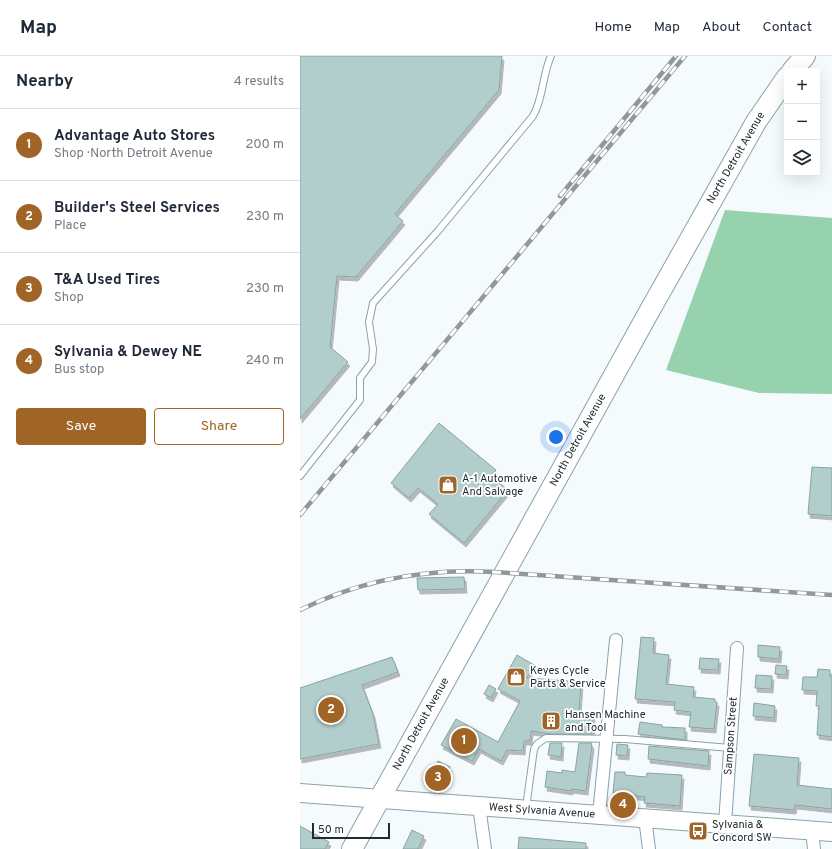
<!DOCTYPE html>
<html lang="en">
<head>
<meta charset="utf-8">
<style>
  :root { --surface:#fff; --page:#f6f6f7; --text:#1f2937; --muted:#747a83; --line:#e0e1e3; --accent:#a06426 }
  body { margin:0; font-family:Overpass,sans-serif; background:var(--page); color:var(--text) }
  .controls { position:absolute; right:12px; top:12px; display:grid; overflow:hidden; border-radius:4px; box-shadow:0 4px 16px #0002 }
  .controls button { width:36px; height:36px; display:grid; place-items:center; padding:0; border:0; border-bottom:1px solid var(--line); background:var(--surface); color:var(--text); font:20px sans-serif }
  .scale { position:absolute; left:12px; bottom:10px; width:78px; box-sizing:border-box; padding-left:4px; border:2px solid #212b2f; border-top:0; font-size:11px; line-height:14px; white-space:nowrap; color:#212b2f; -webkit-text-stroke:3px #fff; paint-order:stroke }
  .you { position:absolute; left:256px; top:381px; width:14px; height:14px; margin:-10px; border:3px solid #fff; border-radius:50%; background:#1a73e8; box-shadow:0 0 0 6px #1a73e833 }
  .badge { display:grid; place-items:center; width:26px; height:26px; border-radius:50%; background:var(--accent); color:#fff; font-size:13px; font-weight:700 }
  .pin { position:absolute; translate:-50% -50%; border:2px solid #fff; box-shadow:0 1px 4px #0006 }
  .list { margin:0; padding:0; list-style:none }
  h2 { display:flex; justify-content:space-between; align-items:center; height:52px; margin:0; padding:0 16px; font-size:17px }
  h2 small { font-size:13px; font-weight:400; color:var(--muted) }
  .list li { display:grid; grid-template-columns:26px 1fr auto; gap:12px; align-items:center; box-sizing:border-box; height:72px; padding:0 16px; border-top:1px solid var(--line) }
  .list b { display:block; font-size:15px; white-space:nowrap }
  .list p { margin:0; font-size:13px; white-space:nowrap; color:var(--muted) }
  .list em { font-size:13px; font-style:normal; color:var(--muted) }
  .actions { display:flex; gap:8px; padding:12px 16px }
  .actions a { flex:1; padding:9px 0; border:1px solid var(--accent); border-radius:4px; text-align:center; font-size:14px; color:var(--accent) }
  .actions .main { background:var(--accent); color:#fff }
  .icon { flex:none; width:22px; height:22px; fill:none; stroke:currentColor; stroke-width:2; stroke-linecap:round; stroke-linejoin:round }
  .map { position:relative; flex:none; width:532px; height:793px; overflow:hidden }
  header { display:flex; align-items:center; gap:24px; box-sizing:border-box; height:56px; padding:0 20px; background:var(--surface); border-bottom:1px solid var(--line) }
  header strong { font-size:19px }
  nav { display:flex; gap:22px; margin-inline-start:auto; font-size:14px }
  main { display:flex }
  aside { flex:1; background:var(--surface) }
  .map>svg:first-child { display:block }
  .forest { fill:#97d2af }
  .building { fill:#b2cecc; stroke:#88a3a1; filter:url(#shadow) }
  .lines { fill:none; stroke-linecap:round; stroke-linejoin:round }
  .service-casing { stroke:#8aa2ab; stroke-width:8 }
  .minor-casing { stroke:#8aa2ab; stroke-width:14 }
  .secondary-casing { stroke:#8aa2ab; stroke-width:20 }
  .primary-casing { stroke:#8aa2ab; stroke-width:22 }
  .service { stroke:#fff; stroke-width:6 }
  .minor { stroke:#fff; stroke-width:12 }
  .secondary { stroke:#fff; stroke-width:18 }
  .primary { stroke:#fff; stroke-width:20 }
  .rail-casing { stroke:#91989b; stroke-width:4.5 }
  .rail { stroke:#fff; stroke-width:3; stroke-dasharray:9; stroke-linecap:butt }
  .labels { text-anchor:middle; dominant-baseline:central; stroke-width:3.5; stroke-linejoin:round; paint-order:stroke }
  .street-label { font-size:11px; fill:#212b2f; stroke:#fff }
  .poi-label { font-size:11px; fill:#212b2f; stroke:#fff; text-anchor:start }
</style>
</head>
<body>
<header>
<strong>Map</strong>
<nav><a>Home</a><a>Map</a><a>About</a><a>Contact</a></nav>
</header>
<main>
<aside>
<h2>Nearby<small>4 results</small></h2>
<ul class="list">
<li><span class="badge">1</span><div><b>Advantage Auto Stores</b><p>Shop · North Detroit Avenue</p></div><em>200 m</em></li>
<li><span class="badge">2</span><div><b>Builder's Steel Services</b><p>Place</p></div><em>230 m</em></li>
<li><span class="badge">3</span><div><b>T&amp;A Used Tires</b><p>Shop</p></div><em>230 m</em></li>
<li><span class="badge">4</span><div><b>Sylvania &amp; Dewey NE</b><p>Bus stop</p></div><em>240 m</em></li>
</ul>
<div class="actions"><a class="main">Save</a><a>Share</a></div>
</aside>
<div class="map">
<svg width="532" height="793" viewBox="0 0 532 793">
  <defs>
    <filter id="shadow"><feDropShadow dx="2" dy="4" stdDeviation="0" flood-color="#0004"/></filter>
  </defs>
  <rect width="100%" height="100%" fill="#f5fbfd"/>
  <path class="forest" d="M 425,154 L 532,162 L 532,338 L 459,337 L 366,314 Z"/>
  <path class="building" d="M 0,0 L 202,0 L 199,34 L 95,158 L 103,165 L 56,221 L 37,220 L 30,291 L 48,306 L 0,363 Z
    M 139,367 L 196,414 L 191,420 L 208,434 L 164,487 L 129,458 L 138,448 L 118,432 L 109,442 L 91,427 Z
    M 512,411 L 532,412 L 532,460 L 508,458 Z
    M 164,521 L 165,533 L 118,534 L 117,522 Z
    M 341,581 L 354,582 L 353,597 L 369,599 L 366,628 L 394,631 L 393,641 L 415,643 L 415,646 L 417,646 L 414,673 L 389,671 L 391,656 L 374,654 L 375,646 L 335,643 Z
    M 458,589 L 480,591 L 479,603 L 458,601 Z
    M 217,599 L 234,609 L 227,622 L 281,626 L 279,655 L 293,656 L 292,678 L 251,678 L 231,675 L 230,685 L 224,685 L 223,695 L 207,694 L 201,705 L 179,693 L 172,705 L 141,689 L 156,663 L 198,686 L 220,645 L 198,633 Z
    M 92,601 L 98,616 L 62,629 L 73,658 L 79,688 L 0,703 L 0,632 Z
    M 400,602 L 419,603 L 418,614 L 399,613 Z
    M 476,609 L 487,610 L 486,619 L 475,618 Z
    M 518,613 L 530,614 L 530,621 L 532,621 L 532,681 L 517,679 L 519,650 L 516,650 L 517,635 L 502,634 L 503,621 L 517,621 Z
    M 456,619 L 472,620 L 471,633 L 455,632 Z
    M 189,629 L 196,633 L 191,642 L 184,638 Z
    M 454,647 L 475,650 L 474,662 L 453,660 Z
    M 340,666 L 362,669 L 362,671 L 385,672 L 385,684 L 338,678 Z
    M 250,687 L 262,687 L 261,701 L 248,699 Z
    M 279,687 L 291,687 L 292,690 L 286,735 L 271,733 L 271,735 L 245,731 L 247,715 L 262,717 L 262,714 L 275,716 Z
    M 317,688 L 328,689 L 327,700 L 316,699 Z
    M 349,690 L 409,695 L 408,710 L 348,703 Z
    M 454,698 L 499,702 L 497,729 L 532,733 L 532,753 L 495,749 L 494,754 L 449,750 Z
    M 138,705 L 150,711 L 143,727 L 141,726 L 137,734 L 127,730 Z
    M 315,716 L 325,716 L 325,719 L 346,721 L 347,717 L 382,719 L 380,750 L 344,747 L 345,741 L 313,737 Z
    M 0,770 L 29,786 L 25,793 L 0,793 Z
    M 112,774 L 124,780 L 118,793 L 103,793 Z
    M 219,781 L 286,787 L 286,793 L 218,793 Z"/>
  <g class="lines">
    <g class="service-casing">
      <path id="service" d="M 0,420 L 60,344 L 60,322 L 72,306 L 73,293 L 69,266 L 73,247 L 138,175 L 233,60 C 244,41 242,19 251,0
        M 226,752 L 234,693 L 237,688 L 246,682 L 325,683 L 430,692"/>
    </g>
    <g class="minor-casing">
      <path id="minor" d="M 179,750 L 185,793
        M 299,759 L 316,584
        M 345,762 L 349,793
        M 425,768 L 437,592
        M 512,774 L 514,793"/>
    </g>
    <g class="secondary-casing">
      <path id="secondary" d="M 0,737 L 532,776"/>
    </g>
    <g class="primary-casing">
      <path id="primary" d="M 492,15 L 505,0
        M 52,793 L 345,263 L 456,66 L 487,21"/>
    </g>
    <use href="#service" class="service"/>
    <use href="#minor" class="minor"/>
    <use href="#secondary" class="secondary"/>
    <use href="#primary" class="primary"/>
    <g class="rail-casing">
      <path id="rail" d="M 260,140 L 376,0
        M 0,459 L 385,0
        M 0,554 C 61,524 126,512 194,516 L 532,539"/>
    </g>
    <use href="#rail" class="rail"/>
  </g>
  <defs>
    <g id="shop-square" transform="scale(1)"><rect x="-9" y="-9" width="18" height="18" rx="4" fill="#a06426" stroke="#fff"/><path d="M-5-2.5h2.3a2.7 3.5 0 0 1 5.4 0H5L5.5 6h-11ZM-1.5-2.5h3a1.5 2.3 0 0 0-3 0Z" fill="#fff"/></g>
    <g id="building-square" transform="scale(1)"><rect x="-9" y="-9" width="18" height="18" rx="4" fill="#a06426" stroke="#fff"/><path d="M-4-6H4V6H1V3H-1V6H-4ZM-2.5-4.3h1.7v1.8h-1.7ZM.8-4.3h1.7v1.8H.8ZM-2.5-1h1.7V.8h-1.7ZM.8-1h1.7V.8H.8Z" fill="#fff"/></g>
    <g id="bus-square" transform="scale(1)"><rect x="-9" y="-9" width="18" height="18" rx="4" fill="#a06426" stroke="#fff"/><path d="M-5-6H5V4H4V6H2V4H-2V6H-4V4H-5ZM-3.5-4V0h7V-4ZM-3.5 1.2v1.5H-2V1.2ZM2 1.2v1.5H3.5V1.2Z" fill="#fff"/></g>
  </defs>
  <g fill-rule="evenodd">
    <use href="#shop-square" x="148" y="429"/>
    <use href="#shop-square" x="216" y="621"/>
    <use href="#building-square" x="251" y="665"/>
    <use href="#bus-square" x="398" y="775"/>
  </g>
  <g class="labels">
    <g class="street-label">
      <text transform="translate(436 102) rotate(-60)">North Detroit Avenue</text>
      <text transform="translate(278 384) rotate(-61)">North Detroit Avenue</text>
      <text transform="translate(121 668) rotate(-61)">North Detroit Avenue</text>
      <text transform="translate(431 680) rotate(-86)">Sampson Street</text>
      <text transform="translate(242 755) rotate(4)">West Sylvania Avenue</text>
    </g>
    <g class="poi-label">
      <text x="162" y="423">A-1 Automotive<tspan x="162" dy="13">And Salvage</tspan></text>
      <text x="230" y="615">Keyes Cycle<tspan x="230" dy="13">Parts &amp; Service</tspan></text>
      <text x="265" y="659">Hansen Machine<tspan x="265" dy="13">and Tool</tspan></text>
      <text x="412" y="769">Sylvania &amp;<tspan x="412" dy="13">Concord SW</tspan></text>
    </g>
  </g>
</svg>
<div class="controls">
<button>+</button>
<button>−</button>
<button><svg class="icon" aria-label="layers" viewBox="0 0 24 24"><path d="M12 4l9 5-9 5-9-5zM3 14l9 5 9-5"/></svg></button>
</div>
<div class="scale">50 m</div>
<div class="you"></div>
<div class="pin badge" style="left:164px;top:685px">1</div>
<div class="pin badge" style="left:31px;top:654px">2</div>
<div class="pin badge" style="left:138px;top:722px">3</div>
<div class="pin badge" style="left:323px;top:749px">4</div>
</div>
</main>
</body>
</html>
